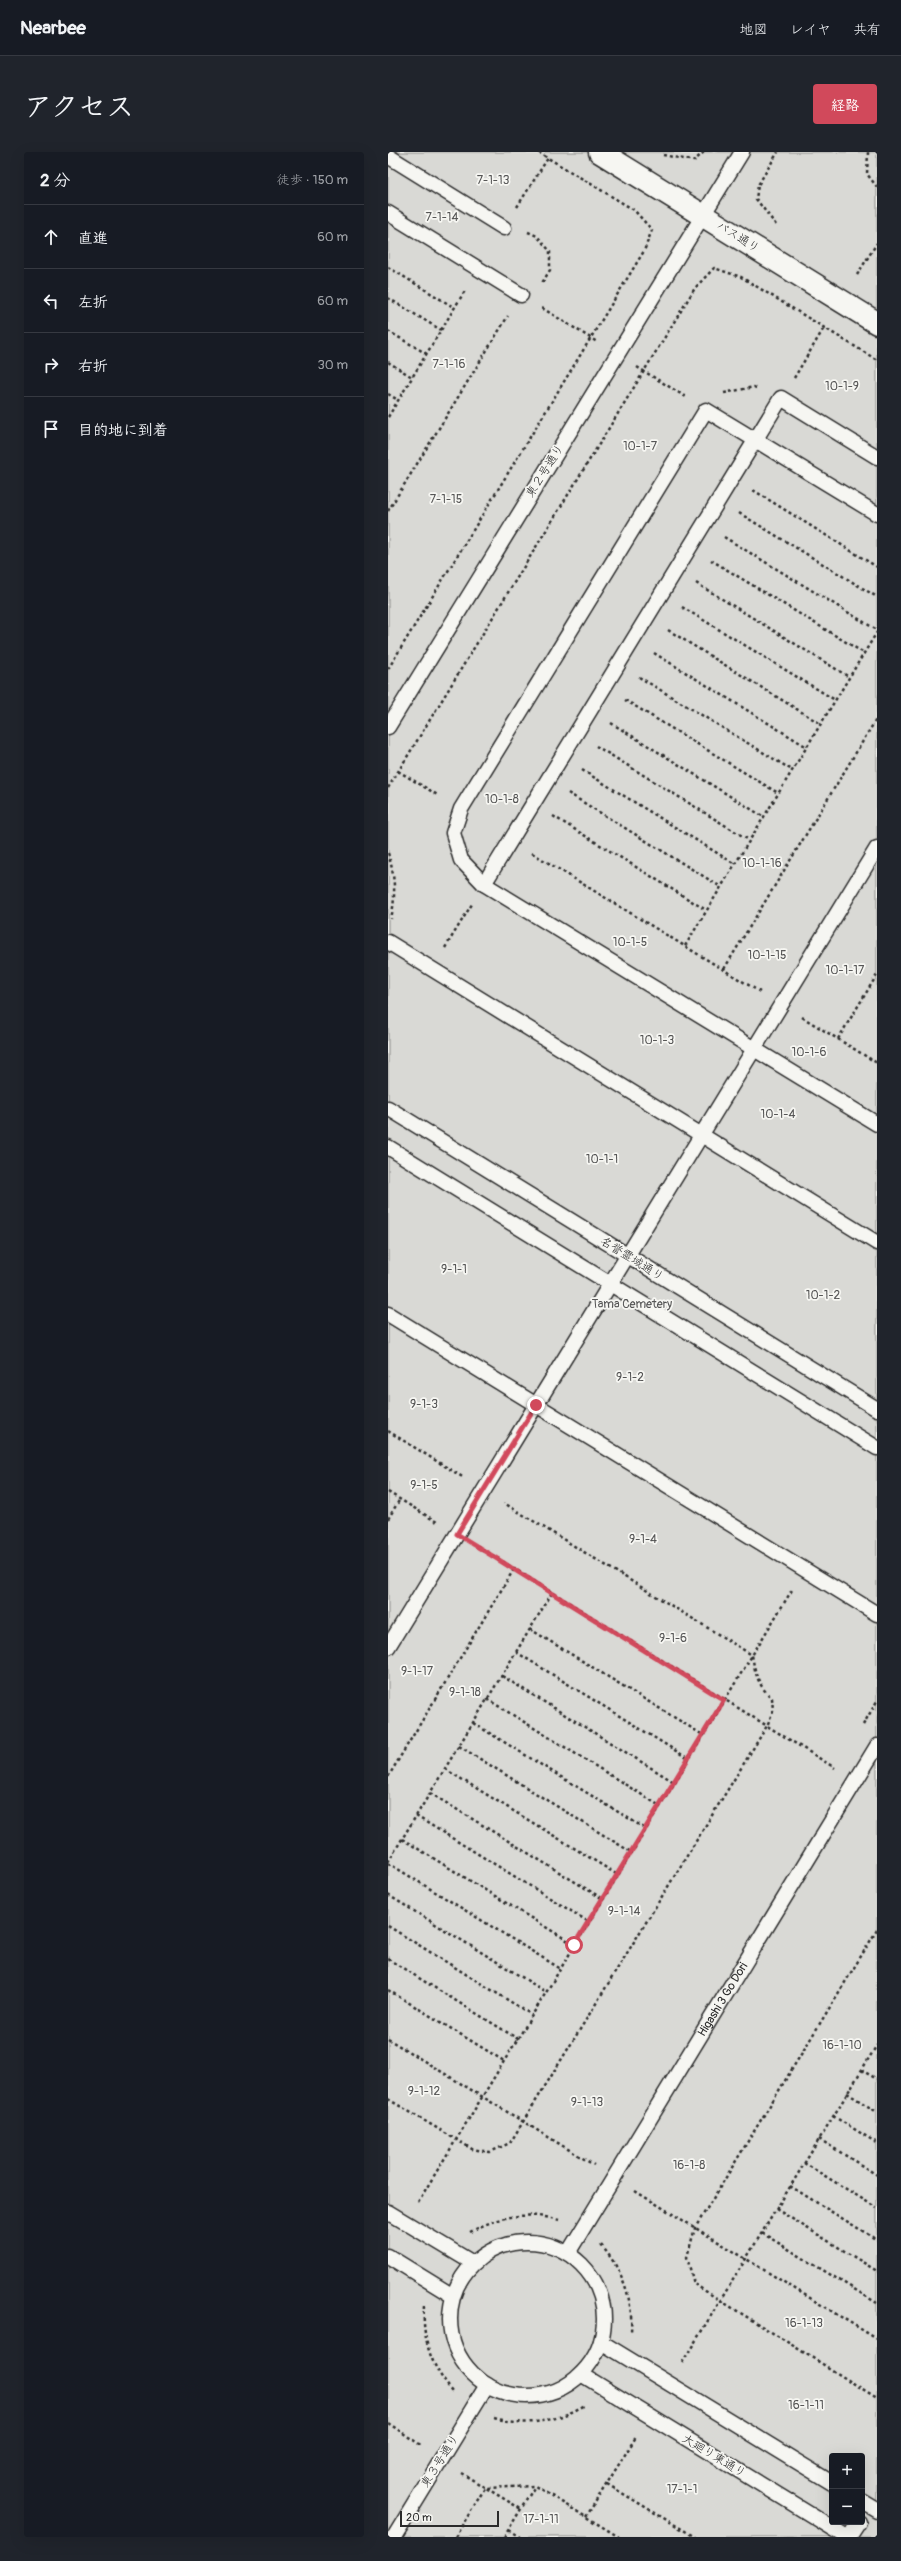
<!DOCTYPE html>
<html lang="ja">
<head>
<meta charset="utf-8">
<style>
  :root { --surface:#171b24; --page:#20242c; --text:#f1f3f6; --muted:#9ea1a6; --line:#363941; --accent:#d1495b }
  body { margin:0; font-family:Pangolin,"Klee One",sans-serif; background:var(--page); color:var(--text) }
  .controls { position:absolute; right:12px; bottom:12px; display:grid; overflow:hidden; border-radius:4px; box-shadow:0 4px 16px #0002 }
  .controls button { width:36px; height:36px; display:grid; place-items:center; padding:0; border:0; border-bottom:1px solid var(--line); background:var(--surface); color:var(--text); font:20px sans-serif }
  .scale { position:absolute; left:12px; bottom:10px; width:99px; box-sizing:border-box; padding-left:4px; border:2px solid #2b2b2b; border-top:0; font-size:11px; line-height:14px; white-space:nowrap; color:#2b2b2b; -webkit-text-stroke:3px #f6f6f2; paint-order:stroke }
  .stop { position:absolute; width:12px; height:12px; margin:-9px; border:3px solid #d1495b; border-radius:50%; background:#fff }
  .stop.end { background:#d1495b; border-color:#fff; box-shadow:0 1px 4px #0008 }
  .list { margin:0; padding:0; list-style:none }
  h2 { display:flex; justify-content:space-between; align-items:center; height:52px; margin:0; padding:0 16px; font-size:17px }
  h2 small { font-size:13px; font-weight:400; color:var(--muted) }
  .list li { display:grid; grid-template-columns:26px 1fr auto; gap:12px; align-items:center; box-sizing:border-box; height:64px; padding:0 16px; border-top:1px solid var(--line) }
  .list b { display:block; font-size:15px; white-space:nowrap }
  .list em { font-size:13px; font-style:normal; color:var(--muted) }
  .icon { flex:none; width:22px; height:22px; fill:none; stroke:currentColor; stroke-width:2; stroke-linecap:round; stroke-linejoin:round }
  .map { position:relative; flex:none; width:489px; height:2385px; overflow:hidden; border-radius:4px }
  header { display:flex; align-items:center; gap:24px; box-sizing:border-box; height:56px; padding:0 20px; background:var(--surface); border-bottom:1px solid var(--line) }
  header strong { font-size:19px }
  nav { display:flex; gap:22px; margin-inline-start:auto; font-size:14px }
  .intro { display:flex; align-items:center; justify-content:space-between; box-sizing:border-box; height:96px; padding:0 24px }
  h1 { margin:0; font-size:28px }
  .button { padding:10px 18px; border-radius:4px; background:var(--accent); color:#fff; font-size:14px; font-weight:700 }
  main { display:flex; gap:24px; padding:0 24px }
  aside { flex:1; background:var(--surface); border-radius:4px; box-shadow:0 4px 16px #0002 }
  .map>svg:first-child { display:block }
  .green { fill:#d9d9d5; stroke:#828280; fill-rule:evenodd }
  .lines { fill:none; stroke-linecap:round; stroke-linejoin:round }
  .lane-casing { stroke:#2b2b2b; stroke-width:17 }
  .secondary-casing { stroke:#2b2b2b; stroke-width:25 }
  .path { stroke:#2b2b2b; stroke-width:2.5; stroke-dasharray:3 3; stroke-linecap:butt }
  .lane { stroke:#f6f6f2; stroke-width:14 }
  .secondary { stroke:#f6f6f2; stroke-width:22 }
  .route { stroke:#d1495b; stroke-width:5 }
  .labels { text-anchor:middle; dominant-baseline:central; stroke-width:3.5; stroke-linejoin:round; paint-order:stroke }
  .park-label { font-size:12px; fill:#565656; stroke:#f6f6f2 }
  .street-label { font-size:12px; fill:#2b2b2b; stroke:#f6f6f2 }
</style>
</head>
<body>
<header>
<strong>Nearbee</strong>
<nav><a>地図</a><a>レイヤ</a><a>共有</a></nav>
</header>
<div class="intro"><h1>アクセス</h1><a class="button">経路</a></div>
<main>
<aside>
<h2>2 分<small>徒歩 · 150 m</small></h2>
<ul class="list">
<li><svg class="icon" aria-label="ahead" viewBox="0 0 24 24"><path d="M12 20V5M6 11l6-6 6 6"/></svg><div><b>直進</b></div><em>60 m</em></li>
<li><svg class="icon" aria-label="left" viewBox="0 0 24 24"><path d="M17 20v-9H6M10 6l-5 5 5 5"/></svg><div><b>左折</b></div><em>60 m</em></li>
<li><svg class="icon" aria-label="right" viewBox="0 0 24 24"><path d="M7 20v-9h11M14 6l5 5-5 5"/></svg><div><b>右折</b></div><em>30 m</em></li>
<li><svg class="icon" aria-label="arrive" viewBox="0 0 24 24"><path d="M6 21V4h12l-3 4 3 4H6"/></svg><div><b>目的地に到着</b></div></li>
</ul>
</aside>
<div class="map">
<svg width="489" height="2385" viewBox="0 0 489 2385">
  <rect width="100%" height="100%" fill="#f6f6f2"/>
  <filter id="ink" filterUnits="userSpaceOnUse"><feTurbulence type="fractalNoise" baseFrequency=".025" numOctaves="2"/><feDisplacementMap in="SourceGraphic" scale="8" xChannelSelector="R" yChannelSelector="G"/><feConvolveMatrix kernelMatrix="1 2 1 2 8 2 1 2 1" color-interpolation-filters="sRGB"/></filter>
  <g filter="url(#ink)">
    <path class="green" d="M 0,0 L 489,0 L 489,2385 L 0,2385 ZM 444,2304 L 474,2304 L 474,2370 L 444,2370 Z"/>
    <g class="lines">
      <g class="lane-casing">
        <g id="lane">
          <path d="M 0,4 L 116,76"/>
          <path d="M 0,61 L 133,143"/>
          <path d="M 489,362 L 318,258 L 73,657 L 65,681 L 73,708 L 96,732 L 489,972"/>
          <path d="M 0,575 L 354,0"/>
          <path d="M 96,732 L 393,246 L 489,305"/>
          <path d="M 0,790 L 489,1091"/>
          <path d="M 0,956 L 489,1257"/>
          <path d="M 0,995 L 489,1296"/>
          <path d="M 0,1162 L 489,1462"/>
          <path d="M 0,1495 L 489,696"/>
          <path d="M 0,2060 L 85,2111"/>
          <circle cx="139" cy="2167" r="77"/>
          <path id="s1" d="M 180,2101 L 489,1594"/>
          <path d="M 0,2104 L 65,2144"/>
          <path d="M 213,2190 L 444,2331"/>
          <path d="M 193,2222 L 459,2385"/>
          <path d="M 474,2349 L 489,2358"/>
          <path d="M 6,2385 L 99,2233"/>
          <path d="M 461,2385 L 471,2370"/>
        </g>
      </g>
      <g class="secondary-casing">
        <path id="secondary" d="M 212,0 L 489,171"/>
      </g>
      <path class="path" d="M 480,0 L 479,22 L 489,35
        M 275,3 L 306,9 L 316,0
        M 129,55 L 160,6
        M 388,73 L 368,47 L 370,33 L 390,0
        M 140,80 L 149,84 L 162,99 L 162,118 L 154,131
        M 0,115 L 67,156
        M 469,123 L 489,91
        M 0,146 L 53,178
        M 154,156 L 209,190
        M 0,179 L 39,202
        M 0,210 L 24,225
        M 249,215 L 298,245
        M 406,226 L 436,176
        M 336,241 L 366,235 L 370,237
        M 0,242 L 10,248
        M 0,265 L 78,137
        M 365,338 L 489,415
        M 0,359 L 120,164
        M 351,361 L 489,445
        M 336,385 L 489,478
        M 323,408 L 476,501
        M 308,431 L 461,525
        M 294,455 L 447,548
        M 280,478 L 433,572
        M 266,501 L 419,595
        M 0,517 L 256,99 L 264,78 L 246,58 L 150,0
        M 251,525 L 404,618
        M 237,548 L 390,641
        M 223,571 L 376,665
        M 208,594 L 361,688
        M 194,618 L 347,712
        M 10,619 L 51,644
        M 0,636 L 307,136 L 326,116 L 353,125 L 489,208
        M 180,641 L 333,735
        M 165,664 L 318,758
        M 0,701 C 7,724 8,743 3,767
        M 144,701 L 372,840
        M 297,794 L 489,480
        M 57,796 L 84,752
        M 336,817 L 489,566
        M 414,865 L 489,911
        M 450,887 L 489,823
        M 0,1279 L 76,1326
        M 0,1340 L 49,1370
        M 0,1367 L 12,1347
        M 89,1394 L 447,1616
        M 142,1477 L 315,1583
        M 128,1500 L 301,1607
        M 114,1524 L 286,1630
        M 99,1547 L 272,1654
        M 85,1571 L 258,1677
        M 475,1573 L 489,1549
        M 71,1594 L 243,1700
        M 57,1617 L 230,1723
        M 0,1625 L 126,1417
        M 42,1641 L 215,1747
        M 28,1664 L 201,1770
        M 14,1687 L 187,1793
        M 0,1710 L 164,1441
        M 0,1711 L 173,1817
        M 0,1743 L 158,1840
        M 0,1774 L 144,1863
        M 489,1778 L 307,2076 L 299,2105 L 306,2132 L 489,2246
        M 0,1807 L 130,1887
        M 0,1838 L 116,1909
        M 0,1887 L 206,2013
        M 473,1918 L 489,1927
        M 459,1941 L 489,1960
        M 0,1947 L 84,1997 L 102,2000 L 122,1991 L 379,1574 L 385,1559 L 384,1546 C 370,1534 367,1521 364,1503 L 116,1351
        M 445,1964 L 489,1991
        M 431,1987 L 489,2023
        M 416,2011 L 489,2056
        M 402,2034 L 489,2088
        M 247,2039 L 489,2187
        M 30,2050 L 404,1438
        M 388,2057 L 489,2119
        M 82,2080 C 111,2064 139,2059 171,2068
        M 374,2081 L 489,2151
        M 213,2093 C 235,2119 245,2146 243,2180
        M 36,2154 C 34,2188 43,2215 66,2241
        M 294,2211 L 489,1893
        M 106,2266 C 139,2275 168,2270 197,2253
        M 0,2271 L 34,2294
        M 73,2321 L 133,2357
        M 219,2332 L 307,2385
        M 198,2365 L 248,2285
        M 120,2378 L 132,2385
        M 67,2385 L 97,2336 L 147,2334 L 231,2385
        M 116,2385 L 147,2334"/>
      <use href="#lane" class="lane"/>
      <use href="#secondary" class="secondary"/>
    </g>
  </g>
  <g class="lines" filter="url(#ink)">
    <path class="route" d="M 148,1253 L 69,1382 L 336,1548 L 186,1793"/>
  </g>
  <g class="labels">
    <g class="park-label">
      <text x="105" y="28">7-1-13</text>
      <text x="54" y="65">7-1-14</text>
      <text x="61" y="212">7-1-16</text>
      <text x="454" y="234">10-1-9</text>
      <text x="252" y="294">10-1-7</text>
      <text x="58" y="347">7-1-15</text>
      <text x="114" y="647">10-1-8</text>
      <text x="374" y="711">10-1-16</text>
      <text x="242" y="790">10-1-5</text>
      <text x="379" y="803">10-1-15</text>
      <text x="457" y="818">10-1-17</text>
      <text x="269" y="888">10-1-3</text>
      <text x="421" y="900">10-1-6</text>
      <text x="390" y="962">10-1-4</text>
      <text x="214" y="1007">10-1-1</text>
      <text x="66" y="1117">9-1-1</text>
      <text x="435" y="1143">10-1-2</text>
      <text x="244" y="1152">Tama Cemetery</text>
      <text x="242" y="1225">9-1-2</text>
      <text x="36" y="1252">9-1-3</text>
      <text x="36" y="1333">9-1-5</text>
      <text x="255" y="1387">9-1-4</text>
      <text x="285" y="1486">9-1-6</text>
      <text x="29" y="1519">9-1-17</text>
      <text x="77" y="1540">9-1-18</text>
      <text x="236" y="1759">9-1-14</text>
      <text x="454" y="1893">16-1-10</text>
      <text x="36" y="1939">9-1-12</text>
      <text x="199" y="1950">9-1-13</text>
      <text x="301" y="2013">16-1-8</text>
      <text x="416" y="2171">16-1-13</text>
      <text x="418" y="2253">16-1-11</text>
      <text x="294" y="2337">17-1-1</text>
      <text x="153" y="2367">17-1-11</text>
    </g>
    <g class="street-label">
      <text transform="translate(350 85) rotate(32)">バス通り</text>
      <text transform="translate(157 319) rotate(-58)">東２号通り</text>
      <text transform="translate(244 1107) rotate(32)">名誉霊域通り</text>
      <text stroke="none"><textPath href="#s1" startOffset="297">Higashi 3 Go Dori</textPath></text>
      <text transform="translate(326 2304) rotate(31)">大廻り東通り</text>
      <text transform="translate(52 2309) rotate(-58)">東３号通り</text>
    </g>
  </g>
</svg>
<div class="controls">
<button>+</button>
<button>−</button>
</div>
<div class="scale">20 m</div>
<div class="stop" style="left:186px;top:1793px"></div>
<div class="stop end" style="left:148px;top:1253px"></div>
</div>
</main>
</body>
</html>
